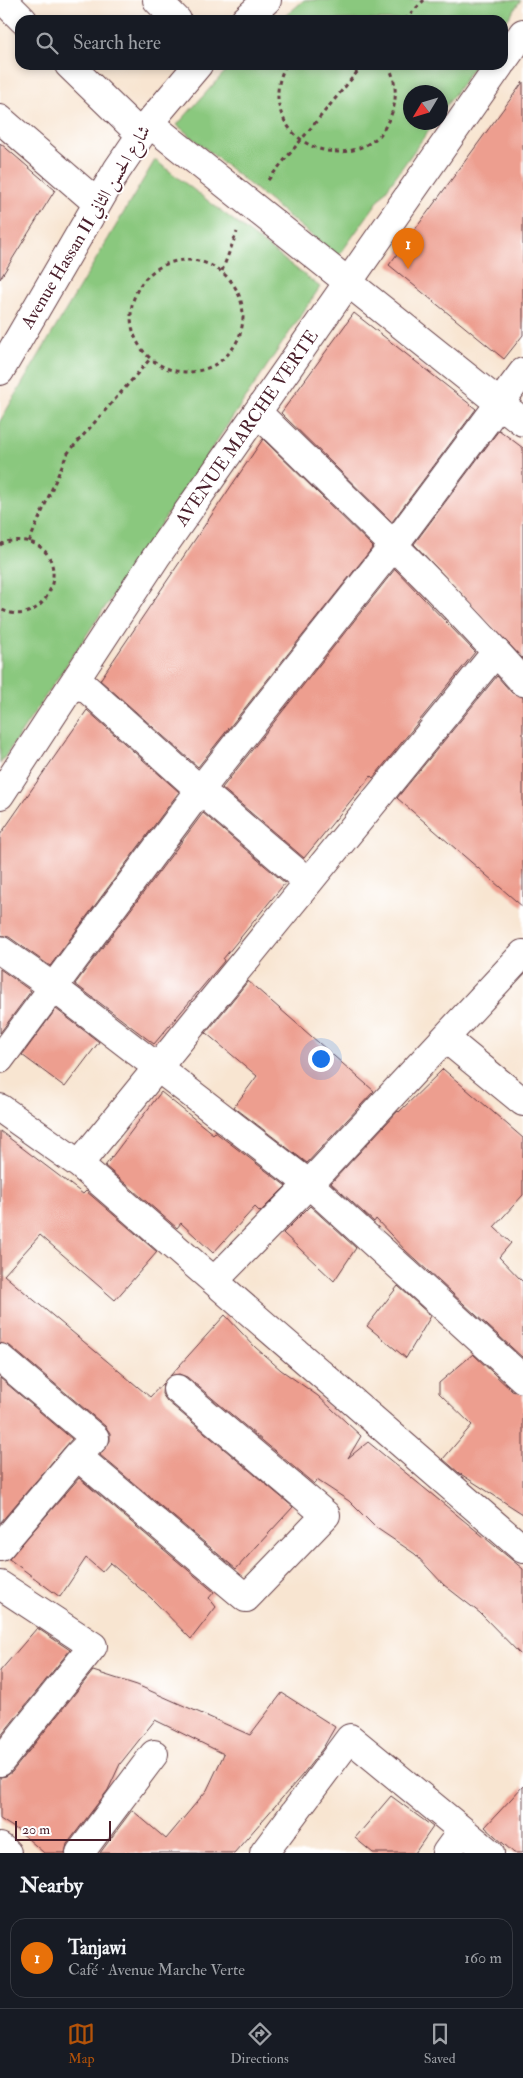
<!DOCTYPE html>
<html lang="en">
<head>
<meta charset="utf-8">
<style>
  :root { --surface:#171b24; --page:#242831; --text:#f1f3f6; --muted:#9ea1a6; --line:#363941; --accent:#b45309 }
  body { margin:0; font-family:"IM FELL Double Pica",Amiri,serif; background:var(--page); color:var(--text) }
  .compass { position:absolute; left:403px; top:85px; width:45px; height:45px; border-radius:50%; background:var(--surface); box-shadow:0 2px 8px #0003; rotate:232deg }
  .scale { position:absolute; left:15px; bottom:12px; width:96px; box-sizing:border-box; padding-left:5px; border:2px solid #4a1f2b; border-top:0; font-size:14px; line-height:18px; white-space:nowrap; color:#4a1f2b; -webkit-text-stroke:4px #fff; paint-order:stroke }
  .you { position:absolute; left:320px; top:1058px; width:18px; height:18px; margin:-12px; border:4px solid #fff; border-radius:50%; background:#1a73e8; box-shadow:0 0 0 8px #1a73e833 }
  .badge { display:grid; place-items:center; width:32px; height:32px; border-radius:50%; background:var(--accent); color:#fff; font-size:16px; font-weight:700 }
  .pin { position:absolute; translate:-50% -41px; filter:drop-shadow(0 1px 2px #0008) }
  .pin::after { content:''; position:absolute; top:26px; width:18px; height:15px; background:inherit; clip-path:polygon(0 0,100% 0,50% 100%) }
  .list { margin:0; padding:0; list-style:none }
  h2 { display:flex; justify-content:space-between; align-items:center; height:65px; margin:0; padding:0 20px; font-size:21px }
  h2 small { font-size:16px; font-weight:400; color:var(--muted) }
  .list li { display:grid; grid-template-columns:32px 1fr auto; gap:15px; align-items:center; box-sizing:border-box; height:80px; margin:0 10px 10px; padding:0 10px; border:1px solid var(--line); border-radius:15px }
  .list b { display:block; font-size:19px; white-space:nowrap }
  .list p { margin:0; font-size:16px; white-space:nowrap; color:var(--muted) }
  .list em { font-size:16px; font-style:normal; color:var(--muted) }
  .icon { flex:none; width:28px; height:28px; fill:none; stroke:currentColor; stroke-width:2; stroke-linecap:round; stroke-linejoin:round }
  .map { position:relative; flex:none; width:523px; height:1853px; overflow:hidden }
  .search { position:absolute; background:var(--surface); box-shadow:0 2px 8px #0003; left:15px; right:15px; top:15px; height:55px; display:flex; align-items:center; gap:12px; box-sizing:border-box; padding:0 18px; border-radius:15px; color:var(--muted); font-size:19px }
  .sheet { height:155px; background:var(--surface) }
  nav { display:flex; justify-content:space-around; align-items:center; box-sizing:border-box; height:70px; border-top:1px solid var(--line); background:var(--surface); font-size:14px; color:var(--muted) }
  nav a { display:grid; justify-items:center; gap:2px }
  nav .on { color:var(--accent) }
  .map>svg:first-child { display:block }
  .green { fill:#8ac87e; stroke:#6a7454 }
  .building { fill:#ed9e8f }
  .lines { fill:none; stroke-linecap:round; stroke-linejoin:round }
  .minor-casing { stroke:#643d44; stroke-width:30 }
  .path { stroke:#643d44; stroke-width:3; stroke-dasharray:4 4; stroke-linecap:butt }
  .minor { stroke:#fff; stroke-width:28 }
  .labels { text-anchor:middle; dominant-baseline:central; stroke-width:4; stroke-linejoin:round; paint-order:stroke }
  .street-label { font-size:18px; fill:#4a1f2b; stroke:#fff }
</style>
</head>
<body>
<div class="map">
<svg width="523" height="1853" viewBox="0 0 523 1853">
  <rect width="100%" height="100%" fill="#fff"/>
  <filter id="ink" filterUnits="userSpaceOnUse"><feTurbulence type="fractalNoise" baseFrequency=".02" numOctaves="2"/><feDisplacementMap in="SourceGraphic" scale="10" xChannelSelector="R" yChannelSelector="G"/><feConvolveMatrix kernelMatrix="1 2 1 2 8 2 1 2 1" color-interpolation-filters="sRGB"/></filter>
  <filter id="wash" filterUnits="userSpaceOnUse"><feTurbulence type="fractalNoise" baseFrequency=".0096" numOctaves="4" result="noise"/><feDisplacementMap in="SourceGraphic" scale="20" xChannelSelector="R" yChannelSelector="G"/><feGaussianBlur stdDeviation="1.12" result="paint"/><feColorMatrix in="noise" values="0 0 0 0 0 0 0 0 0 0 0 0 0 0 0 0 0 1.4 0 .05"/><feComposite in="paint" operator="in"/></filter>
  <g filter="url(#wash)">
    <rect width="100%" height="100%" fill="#f8e5d1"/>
    <path class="green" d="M 304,0 L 521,0 L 503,26 L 503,20 L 281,20 Z
      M 231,65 L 475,65 L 441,113 L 440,92 L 410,92 L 410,122 L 434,123 L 338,257 L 177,125 Z
      M 155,160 L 320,287 L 0,764 L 0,421 Z"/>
    <g id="blocks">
      <path class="building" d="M 523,82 L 523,335 L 504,359 L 389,265 Z
        M 0,143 L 55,190 L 0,279 Z
        M 354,313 L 476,409 L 392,522 L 281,413 Z
        M 499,430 L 523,448 L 523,659 L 414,544 Z
        M 263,439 L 373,547 L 198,767 L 100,680 Z
        M 395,569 L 475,652 L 373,778 L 371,776 L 304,858 L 222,788 Z
        M 497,676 L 512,693 L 523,697 L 523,907 L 397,798 Z
        M 87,710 L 179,792 L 50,966 L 9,937 L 0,935 L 0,835 Z
        M 203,813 L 285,883 L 223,959 L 224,961 L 154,1044 L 75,984 Z
        M 0,969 L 31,991 L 0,1033 Z
        M 248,981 L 374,1091 L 307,1163 L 234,1107 L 257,1076 L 206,1033 Z
        M 56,1009 L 99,1042 L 65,1087 L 22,1055 Z
        M 443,1069 L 523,1138 L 523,1195 L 494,1227 L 511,1243 L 499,1257 L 523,1282 L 523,1358 L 405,1250 L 376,1219 L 374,1222 L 331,1183 L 398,1111 L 399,1112 Z
        M 161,1092 L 213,1134 L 215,1132 L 286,1186 L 260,1212 L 255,1207 L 213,1253 L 181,1223 L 177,1228 L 105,1166 Z
        M 0,1131 L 83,1194 L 86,1191 L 157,1252 L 115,1300 L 40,1235 L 4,1275 L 150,1397 L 163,1383 L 162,1394 L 167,1401 L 293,1507 L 236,1569 L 100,1455 L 110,1441 L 110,1433 L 105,1426 L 10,1346 L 0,1343 Z
        M 310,1206 L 356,1248 L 334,1281 L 283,1233 Z
        M 398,1286 L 431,1316 L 406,1358 L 367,1326 Z
        M 225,1315 L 255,1347 L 281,1370 L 318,1396 L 361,1436 L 348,1458 L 368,1442 L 523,1569 L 523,1657 L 480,1613 L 444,1585 L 415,1554 L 375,1527 L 349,1501 L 317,1480 L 314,1484 L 187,1377 L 179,1374 L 170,1376 Z
        M 473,1354 L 512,1391 L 523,1394 L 523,1514 L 459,1473 L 443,1459 L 472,1425 L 439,1393 L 439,1383 Z
        M 0,1378 L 72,1439 L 0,1523 Z
        M 79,1478 L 214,1592 L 209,1598 L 216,1607 L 191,1639 L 151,1598 L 110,1563 L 102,1572 L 86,1558 L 60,1597 L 9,1559 Z
        M 37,1628 L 70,1650 L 0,1737 L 0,1671 Z
        M 93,1671 L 137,1685 L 250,1735 L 282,1693 L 335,1727 L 323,1748 L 303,1774 L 234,1853 L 100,1853 L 132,1810 L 166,1839 L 207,1790 L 224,1754 L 155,1720 L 120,1764 L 108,1790 L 67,1844 L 65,1853 L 44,1853 L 19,1831 L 0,1819 L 0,1777 L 6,1776 L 12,1772 Z
        M 523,1786 L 523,1853 L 514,1853 L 485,1827 Z
        M 391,1796 L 433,1827 L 415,1853 L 373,1853 L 355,1838 Z"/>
    </g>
  </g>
  <g filter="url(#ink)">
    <use href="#blocks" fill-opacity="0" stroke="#643d44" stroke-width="1"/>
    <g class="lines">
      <g class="minor-casing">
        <path id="minor" d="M 3,0 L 23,20
          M 157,0 L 177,20
          M 245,20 L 267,0
          M 503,61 L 523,33
          M 69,65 L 140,134
          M 0,119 L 97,203
          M 149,123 L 523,422
          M 0,371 L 117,170 L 149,123 L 198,65
          M 258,413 C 348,501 440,587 523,682
          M 76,679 L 200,790 L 308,882
          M 0,795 L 156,557 L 500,65
          M 0,950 L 53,987 L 309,1184 L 523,1379
          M 445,1038 L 523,1102
          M 0,1059 L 200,790 L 394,545 L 523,372
          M 0,1108 L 79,1164 L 523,1549
          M 79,1164 L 496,652
          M 214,1281 L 309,1184 L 523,954
          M 0,1358 L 95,1438 L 77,1456 L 0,1547
          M 77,1456 L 246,1598 L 326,1515 L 177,1389
          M 0,1585 L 93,1646 L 0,1762
          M 0,1847 L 7,1853
          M 80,1853 L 154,1754
          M 264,1853 L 350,1738 L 490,1853
          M 446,1853 L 462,1831"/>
      </g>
      <path class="path" d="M 405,20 L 424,0
        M 286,65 C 253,125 328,180 379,136 C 383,132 386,125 389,119 C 398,103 397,81 388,65
        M 268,180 L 363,65
        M131 316a56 56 0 1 1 112 0a56 56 0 1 1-112 0Z
        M 222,271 L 237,232
        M 29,542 L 67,454 L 151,358
        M 0,545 C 8,540 17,540 26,541 C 77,552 49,634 0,609"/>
      <use href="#minor" class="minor"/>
    </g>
  </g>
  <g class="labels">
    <g class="street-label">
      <text transform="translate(86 227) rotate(-59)">Avenue Hassan II شارع الحسن الثاني</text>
      <text transform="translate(247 428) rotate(-55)">AVENUE MARCHE VERTE</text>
    </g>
  </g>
</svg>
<svg class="compass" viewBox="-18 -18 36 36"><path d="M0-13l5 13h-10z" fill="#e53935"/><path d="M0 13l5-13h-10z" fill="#9ea1a6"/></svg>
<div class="scale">20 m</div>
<div class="you"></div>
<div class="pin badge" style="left:408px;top:269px;background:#e8710a">1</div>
<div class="search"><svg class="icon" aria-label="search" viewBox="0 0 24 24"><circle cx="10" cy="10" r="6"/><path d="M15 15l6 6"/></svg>Search here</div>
</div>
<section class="sheet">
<h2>Nearby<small></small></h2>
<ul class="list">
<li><span class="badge" style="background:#e8710a">1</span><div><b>Tanjawi</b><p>Café · Avenue Marche Verte</p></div><em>160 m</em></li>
</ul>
</section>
<nav>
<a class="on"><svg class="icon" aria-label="map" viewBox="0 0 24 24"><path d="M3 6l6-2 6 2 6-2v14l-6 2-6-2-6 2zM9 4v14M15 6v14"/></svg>Map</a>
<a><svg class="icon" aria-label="directions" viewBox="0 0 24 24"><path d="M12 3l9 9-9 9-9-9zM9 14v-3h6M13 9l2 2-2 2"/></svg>Directions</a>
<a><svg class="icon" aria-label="saved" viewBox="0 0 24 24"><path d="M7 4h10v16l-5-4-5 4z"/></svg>Saved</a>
</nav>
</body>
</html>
